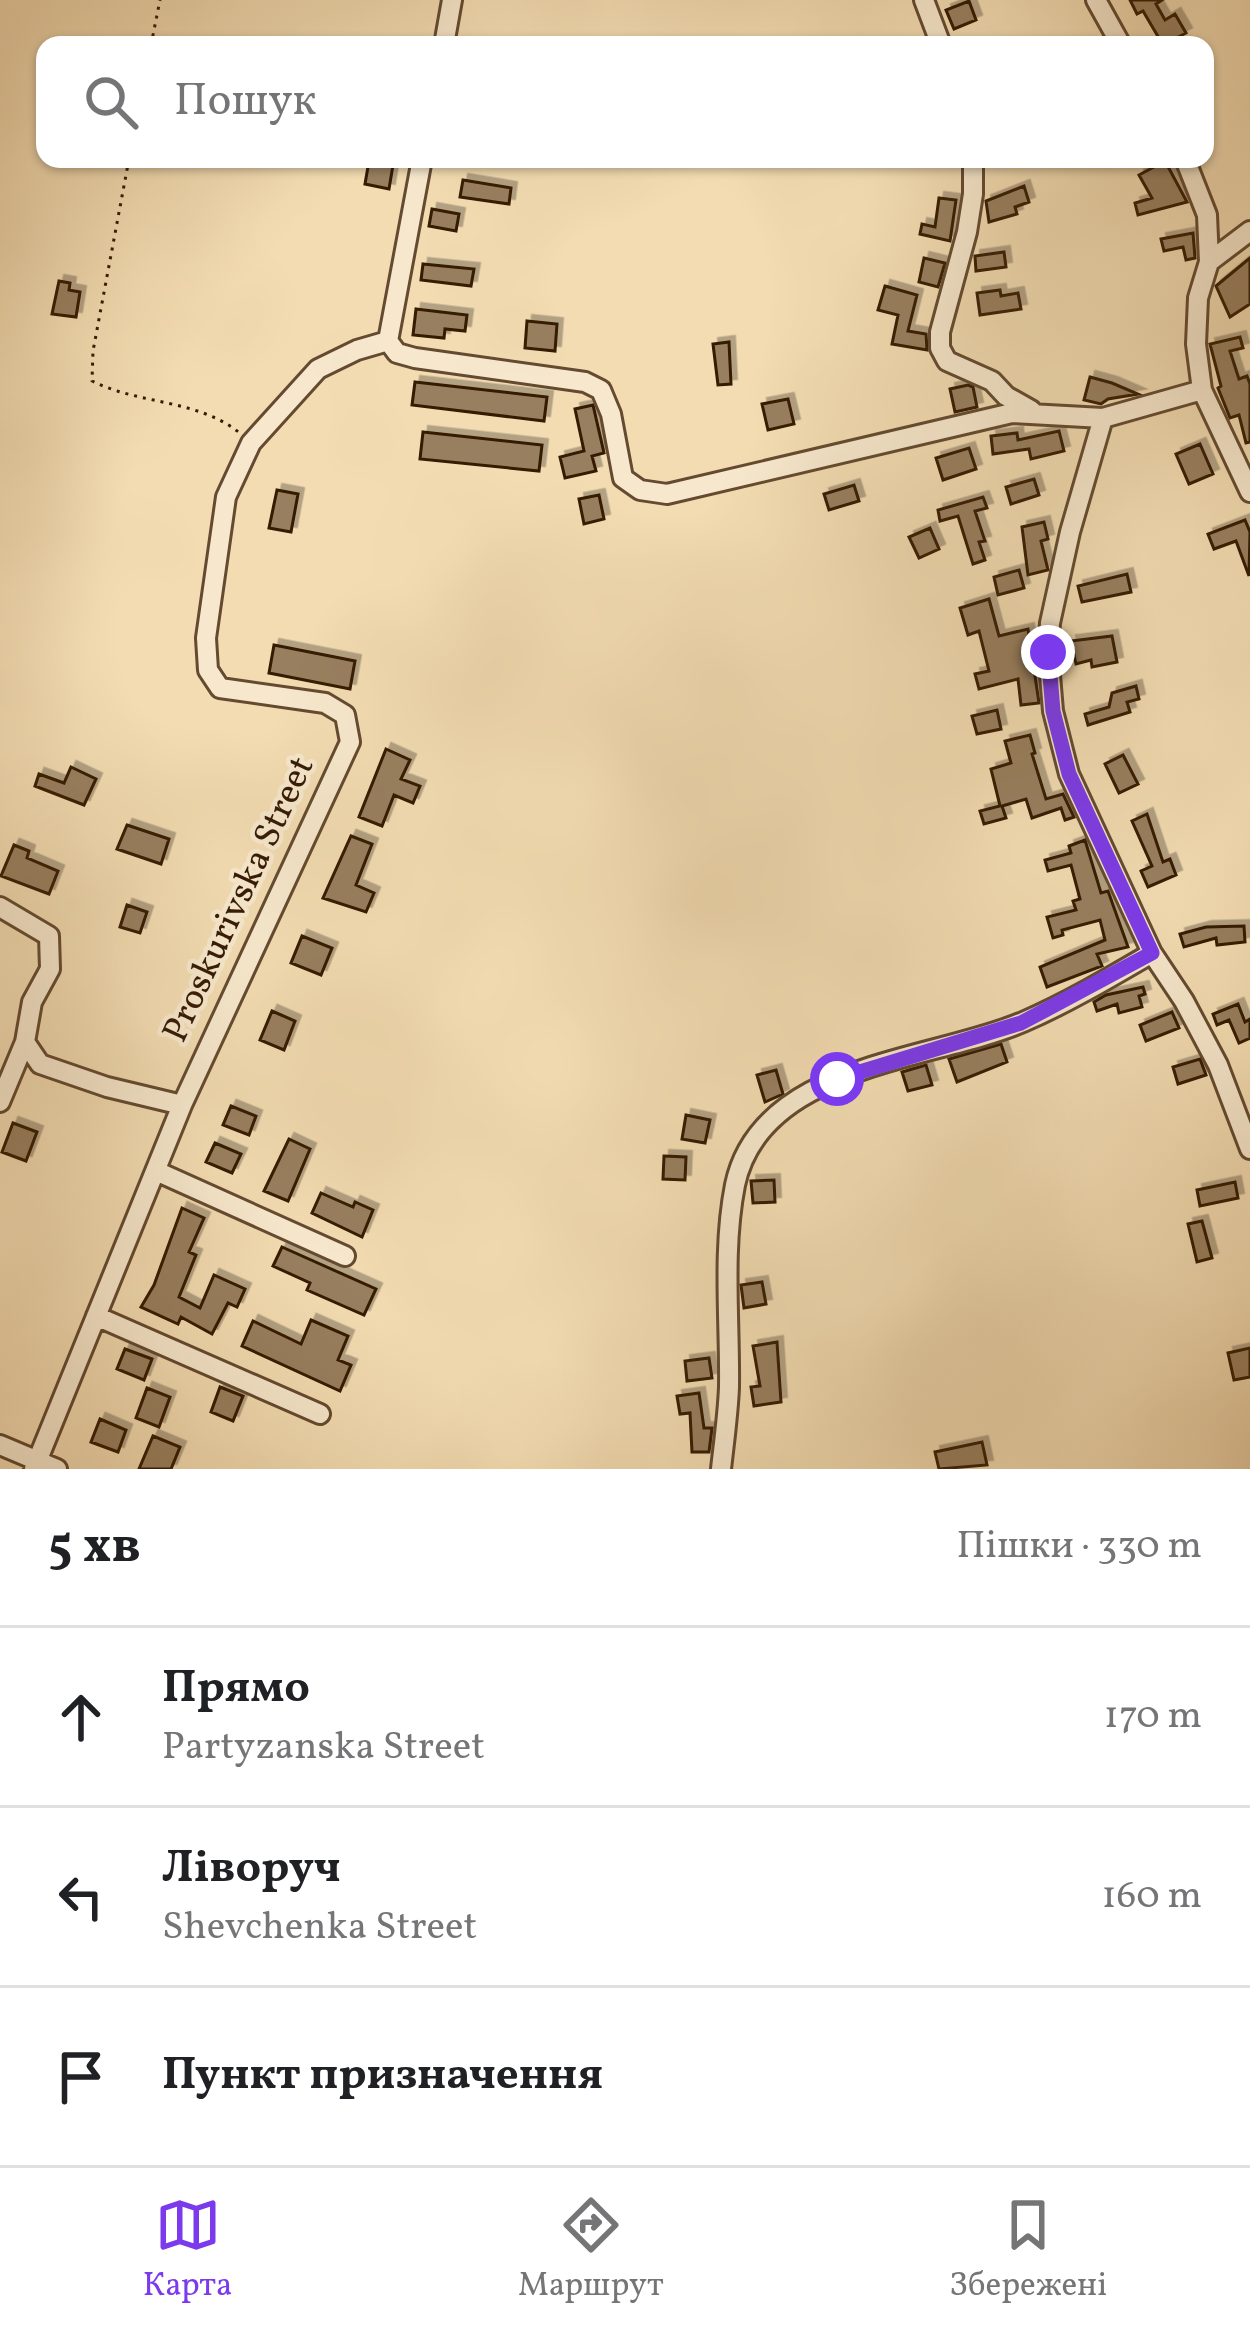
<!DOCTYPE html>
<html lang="uk">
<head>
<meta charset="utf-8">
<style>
  :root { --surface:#fff; --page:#f2f2f2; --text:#202124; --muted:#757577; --line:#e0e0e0; --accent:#7c3aed }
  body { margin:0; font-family:Vollkorn,serif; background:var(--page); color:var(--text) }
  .stop { position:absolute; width:36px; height:36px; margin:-27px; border:9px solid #7c3aed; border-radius:50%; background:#fff }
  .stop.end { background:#7c3aed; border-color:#fff; box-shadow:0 3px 12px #0008 }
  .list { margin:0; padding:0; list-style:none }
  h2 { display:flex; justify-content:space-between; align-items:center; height:156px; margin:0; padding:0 48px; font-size:51px }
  h2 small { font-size:39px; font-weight:400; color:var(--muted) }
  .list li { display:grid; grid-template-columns:78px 1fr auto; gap:36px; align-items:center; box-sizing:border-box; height:180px; padding:0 48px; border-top:3px solid var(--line) }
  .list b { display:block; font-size:45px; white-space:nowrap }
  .list p { margin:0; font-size:39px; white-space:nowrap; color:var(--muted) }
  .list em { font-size:39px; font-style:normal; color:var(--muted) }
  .icon { flex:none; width:66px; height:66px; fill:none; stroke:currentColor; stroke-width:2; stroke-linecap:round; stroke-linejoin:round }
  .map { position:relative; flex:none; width:1250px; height:1469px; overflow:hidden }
  .search { position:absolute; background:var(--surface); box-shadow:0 3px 9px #0004; left:36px; right:36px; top:36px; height:132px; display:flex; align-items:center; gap:30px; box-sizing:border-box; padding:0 42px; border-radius:24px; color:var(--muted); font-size:45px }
  .sheet { height:696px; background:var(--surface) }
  nav { display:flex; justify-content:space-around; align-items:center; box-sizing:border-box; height:168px; border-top:3px solid var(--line); background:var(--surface); font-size:33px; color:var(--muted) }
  nav a { display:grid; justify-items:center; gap:6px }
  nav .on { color:var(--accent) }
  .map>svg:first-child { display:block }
  .building { fill:#987f5e; stroke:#351a04; stroke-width:3; filter:url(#shadow) }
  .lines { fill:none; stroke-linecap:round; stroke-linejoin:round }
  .minor-casing { stroke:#644a30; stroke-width:24 }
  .path { stroke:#351a04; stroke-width:3; stroke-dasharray:3 6; stroke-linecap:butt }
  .minor { stroke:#f7e8cd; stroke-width:18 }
  .route { stroke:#7c3aed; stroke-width:15 }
  .labels { text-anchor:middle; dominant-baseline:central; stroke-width:9; stroke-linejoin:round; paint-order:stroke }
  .street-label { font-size:36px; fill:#351a04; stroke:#f7e8cd }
</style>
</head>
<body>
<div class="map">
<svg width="1250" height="1469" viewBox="0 0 1250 1469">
  <defs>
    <filter id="shadow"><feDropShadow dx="5.5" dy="-5.5" stdDeviation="0" flood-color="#0004"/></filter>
  </defs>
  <rect width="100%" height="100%" fill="#f3dcb2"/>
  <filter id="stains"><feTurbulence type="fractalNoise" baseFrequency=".00167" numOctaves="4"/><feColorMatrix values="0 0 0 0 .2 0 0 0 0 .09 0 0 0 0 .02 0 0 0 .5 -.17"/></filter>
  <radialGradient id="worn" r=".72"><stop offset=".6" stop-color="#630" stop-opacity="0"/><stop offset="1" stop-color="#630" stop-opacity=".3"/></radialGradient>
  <path class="building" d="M 1130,0 L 1162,0 L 1156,4 L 1165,20 L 1175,14 L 1186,33 L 1163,45 L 1143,11 L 1137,14 Z
    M 969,1 L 976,20 L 954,29 L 946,10 Z
    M 369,161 L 393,165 L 389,189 L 365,184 Z
    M 1165,161 L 1187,202 L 1138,215 L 1135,203 L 1152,198 L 1139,175 Z
    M 463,180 L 511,188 L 509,204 L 460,197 Z
    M 1024,186 L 1029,202 L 1015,207 L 1017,214 L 989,222 L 986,201 Z
    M 939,198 L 956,200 L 950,241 L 920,234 L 922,224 L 935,227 Z
    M 432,209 L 459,214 L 456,231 L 429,226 Z
    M 1193,233 L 1195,258 L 1186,260 L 1183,247 L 1164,251 L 1161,239 Z
    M 1004,252 L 1006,267 L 976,271 L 975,256 Z
    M 924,258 L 945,263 L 938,287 L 919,282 Z
    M 1250,258 L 1250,304 L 1230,317 L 1216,286 Z
    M 423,264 L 474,269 L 471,286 L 421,280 Z
    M 59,281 L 70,283 L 69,290 L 80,292 L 76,317 L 52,314 Z
    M 885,286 L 917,295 L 908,331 L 926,334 L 927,350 L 892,344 L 898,315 L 878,310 Z
    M 1000,290 L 1001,296 L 1018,293 L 1021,309 L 980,315 L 977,293 Z
    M 416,309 L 467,315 L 465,331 L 445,329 L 444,338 L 413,335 Z
    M 527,321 L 557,324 L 555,351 L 525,348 Z
    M 1240,337 L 1243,348 L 1230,351 L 1239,379 L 1247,376 L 1250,384 L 1250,442 L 1246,443 L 1239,415 L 1230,418 L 1218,388 L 1221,386 L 1210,344 Z
    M 729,342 L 731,384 L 718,385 L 713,344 Z
    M 1090,377 L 1112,383 L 1138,394 L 1108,399 L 1101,404 L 1084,400 Z
    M 415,382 L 547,397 L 544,421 L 412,405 Z
    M 968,385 L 973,387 L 977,407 L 955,412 L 950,389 Z
    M 788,399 L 794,424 L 768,430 L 762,404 Z
    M 593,405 L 604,453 L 592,456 L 596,471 L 565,478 L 560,457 L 584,451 L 575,409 Z
    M 1059,431 L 1064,451 L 1031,459 L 1029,449 L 993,454 L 991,436 L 1017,433 L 1018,440 Z
    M 423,432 L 542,445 L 539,471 L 420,459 Z
    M 1200,444 L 1213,474 L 1189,484 L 1176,454 Z
    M 969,448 L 976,469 L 943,480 L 936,458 Z
    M 1034,479 L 1039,495 L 1011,504 L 1006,487 Z
    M 854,485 L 859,501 L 829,510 L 824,494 Z
    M 277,490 L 298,494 L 291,532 L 269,528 Z
    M 599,495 L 604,519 L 584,524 L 579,499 Z
    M 983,497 L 987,508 L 975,511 L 985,541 L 979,542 L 985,560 L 973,564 L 958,516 L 940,521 L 938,510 Z
    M 1245,520 L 1250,532 L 1249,576 L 1236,541 L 1214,549 L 1208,534 Z
    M 1044,522 L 1048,539 L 1041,541 L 1048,570 L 1028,575 L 1022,527 Z
    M 930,528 L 939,549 L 919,558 L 909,537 Z
    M 1019,570 L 1024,588 L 998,595 L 994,577 Z
    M 1127,574 L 1131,592 L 1082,602 L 1078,586 Z
    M 989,599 L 999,636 L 1028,629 L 1039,703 L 1021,705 L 1018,679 L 979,689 L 975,674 L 989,671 L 979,631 L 968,635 L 960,608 Z
    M 1112,636 L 1117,662 L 1092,667 L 1091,660 L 1076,664 L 1071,641 Z
    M 274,645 L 355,661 L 350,689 L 269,673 Z
    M 1136,686 L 1139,699 L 1127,702 L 1130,712 L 1088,725 L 1085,714 L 1109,707 L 1112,693 Z
    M 997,710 L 1001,729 L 977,734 L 972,716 Z
    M 1030,735 L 1035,753 L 1032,754 L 1046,799 L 1063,794 L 1074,817 L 1065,820 L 1061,808 L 1032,818 L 1026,799 L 1002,806 L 1006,818 L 984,824 L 980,811 L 1000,806 L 991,769 L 1011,763 L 1005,741 Z
    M 386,749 L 410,760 L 401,779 L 420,786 L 413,803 L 394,795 L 382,826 L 359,817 Z
    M 1123,755 L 1138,784 L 1119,793 L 1105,764 Z
    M 71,767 L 96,779 L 84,805 L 35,786 L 39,774 L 64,783 Z
    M 1147,814 L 1163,862 L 1170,859 L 1176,875 L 1148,887 L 1141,871 L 1152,866 L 1132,821 Z
    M 127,825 L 169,839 L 161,864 L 117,849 Z
    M 351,836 L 372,844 L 356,885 L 374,893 L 366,912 L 323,898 Z
    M 1085,840 L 1101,893 L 1108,891 L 1128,947 L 1097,954 L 1102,966 L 1047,987 L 1040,967 L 1105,940 L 1100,920 L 1062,930 L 1063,935 L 1053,938 L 1047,917 L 1076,910 L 1073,901 L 1080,899 L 1071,865 L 1048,871 L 1045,860 L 1071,853 L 1069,846 Z
    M 14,845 L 29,851 L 27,858 L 58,871 L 49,894 L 1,876 Z
    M 127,905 L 147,912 L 140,933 L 120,927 Z
    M 1244,926 L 1245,942 L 1217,945 L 1216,938 L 1184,947 L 1180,934 L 1206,927 Z
    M 302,936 L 332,948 L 321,975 L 291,963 Z
    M 1143,987 L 1145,994 L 1139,996 L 1142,1007 L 1119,1013 L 1117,1004 L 1097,1011 L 1094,1002 L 1106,995 Z
    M 1238,1004 L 1245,1022 L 1250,1019 L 1250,1038 L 1239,1043 L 1229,1020 L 1217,1025 L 1213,1014 Z
    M 272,1011 L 295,1021 L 284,1050 L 260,1040 Z
    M 1172,1012 L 1179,1028 L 1146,1041 L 1140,1025 Z
    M 1001,1044 L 1007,1062 L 957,1082 L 949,1059 Z
    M 1200,1059 L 1206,1075 L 1178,1084 L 1173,1067 Z
    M 926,1065 L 932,1085 L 908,1091 L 902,1072 Z
    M 776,1070 L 783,1094 L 765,1102 L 757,1075 Z
    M 231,1106 L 256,1116 L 249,1135 L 223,1125 Z
    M 686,1115 L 710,1120 L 705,1143 L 682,1139 Z
    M 13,1123 L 37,1132 L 26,1161 L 2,1152 Z
    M 289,1139 L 310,1149 L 288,1201 L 264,1191 Z
    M 215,1143 L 241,1154 L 232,1173 L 206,1162 Z
    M 664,1156 L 686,1157 L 685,1180 L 663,1179 Z
    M 774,1180 L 775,1202 L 753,1203 L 751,1181 Z
    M 1235,1182 L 1238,1198 L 1200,1206 L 1197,1190 Z
    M 321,1193 L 353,1207 L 355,1202 L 373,1210 L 362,1237 L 312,1213 Z
    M 182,1208 L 204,1218 L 189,1252 L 196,1255 L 179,1297 L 200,1308 L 214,1275 L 245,1289 L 237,1307 L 228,1303 L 212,1334 L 181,1317 L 178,1324 L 141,1307 L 154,1285 Z
    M 1202,1221 L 1212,1258 L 1197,1262 L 1188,1224 Z
    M 282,1247 L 376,1289 L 364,1315 L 307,1290 L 310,1283 L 273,1266 Z
    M 762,1282 L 766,1304 L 744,1308 L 741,1285 Z
    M 311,1320 L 348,1336 L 338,1360 L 351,1365 L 340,1391 L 242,1346 L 253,1321 L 301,1344 Z
    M 777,1342 L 781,1402 L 754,1406 L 751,1387 L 760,1386 L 753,1346 Z
    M 1250,1348 L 1250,1377 L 1234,1380 L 1228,1353 Z
    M 125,1349 L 152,1359 L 144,1380 L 117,1369 Z
    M 709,1358 L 712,1378 L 687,1381 L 685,1361 Z
    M 220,1387 L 243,1396 L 233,1421 L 211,1412 Z
    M 147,1388 L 170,1397 L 159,1427 L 136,1418 Z
    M 699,1393 L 704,1428 L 712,1428 L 709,1452 L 692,1452 L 690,1413 L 680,1414 L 677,1396 Z
    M 100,1419 L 126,1430 L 118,1452 L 91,1442 Z
    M 153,1436 L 180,1447 L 171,1469 L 139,1469 Z
    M 982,1442 L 987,1465 L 939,1469 L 935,1452 Z"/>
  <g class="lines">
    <g class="minor-casing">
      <path id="minor" d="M 924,0 L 941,45
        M 1096,0 L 1121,45
        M 444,45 L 452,0
        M 973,159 L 973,194 L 967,232 L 940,332 L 940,348 L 947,361 L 992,381 L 1006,396 L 1031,410
        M 1185,159 L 1207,215 L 1209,262 L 1198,298 L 1196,344 L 1202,390 L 1250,492
        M 1209,262 L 1250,231
        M 388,341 L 397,353 L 415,358 L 585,382 L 601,390 L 611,414 L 623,478 L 640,490 L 667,494 L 1012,413 L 1103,418
        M 1202,390 L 1103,418 L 1070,532 L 1050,623 L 1048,651 L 1053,711 L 1069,774 L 1152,953 L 1184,1001 L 1218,1065 L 1250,1149
        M 0,907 L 49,936 L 50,969 L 32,1002 L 25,1042 L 40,1064 L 107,1087 L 182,1105
        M 0,1102 L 25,1042
        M 156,1171 L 345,1256
        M 96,1316 L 320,1414
        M 0,1445 L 57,1469
        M 34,1469 L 182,1105 L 350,742 L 345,715 L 325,703 L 220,688 L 208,670 L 206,638 L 226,497 L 251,443 L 318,369 L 357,350 L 388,341 L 422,159
        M 721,1469 C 724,1442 728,1414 729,1387 C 730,1320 722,1251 735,1185 C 760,1064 931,1061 1023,1022 C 1067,1003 1111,977 1152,953"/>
    </g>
    <path class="path" d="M 151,45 L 160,0
      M 129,159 L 93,351 L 92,381 C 140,405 199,399 241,434"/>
    <use href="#minor" class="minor"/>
  </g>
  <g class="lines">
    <path class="route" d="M 837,1079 L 1021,1023 L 1152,953 L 1069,774 L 1053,711 L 1048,652"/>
  </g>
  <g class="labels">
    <g class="street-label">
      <text transform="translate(240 900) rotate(-65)">Proskurivska Street</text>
    </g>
  </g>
  <rect width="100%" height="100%" filter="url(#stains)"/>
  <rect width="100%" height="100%" fill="url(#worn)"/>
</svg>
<div class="stop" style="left:837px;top:1079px"></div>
<div class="stop end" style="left:1048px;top:652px"></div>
<div class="search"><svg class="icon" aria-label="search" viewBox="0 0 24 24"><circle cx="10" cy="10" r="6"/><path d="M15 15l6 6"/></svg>Пошук</div>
</div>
<section class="sheet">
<h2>5 хв<small>Пішки · 330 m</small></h2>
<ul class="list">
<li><svg class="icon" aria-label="ahead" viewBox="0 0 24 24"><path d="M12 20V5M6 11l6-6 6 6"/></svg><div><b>Прямо</b><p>Partyzanska Street</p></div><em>170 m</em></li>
<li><svg class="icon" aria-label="left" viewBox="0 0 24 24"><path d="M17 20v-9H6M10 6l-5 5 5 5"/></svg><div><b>Ліворуч</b><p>Shevchenka Street</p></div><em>160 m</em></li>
<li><svg class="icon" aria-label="arrive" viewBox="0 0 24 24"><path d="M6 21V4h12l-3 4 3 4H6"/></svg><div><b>Пункт призначення</b></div></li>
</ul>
</section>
<nav>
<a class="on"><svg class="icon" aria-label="map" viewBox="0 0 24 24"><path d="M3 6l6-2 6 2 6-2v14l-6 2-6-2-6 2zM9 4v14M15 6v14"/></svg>Карта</a>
<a><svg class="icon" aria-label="directions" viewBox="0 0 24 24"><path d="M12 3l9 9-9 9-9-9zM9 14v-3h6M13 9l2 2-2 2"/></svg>Маршрут</a>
<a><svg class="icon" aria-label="saved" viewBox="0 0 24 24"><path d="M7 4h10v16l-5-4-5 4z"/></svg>Збережені</a>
</nav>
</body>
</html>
